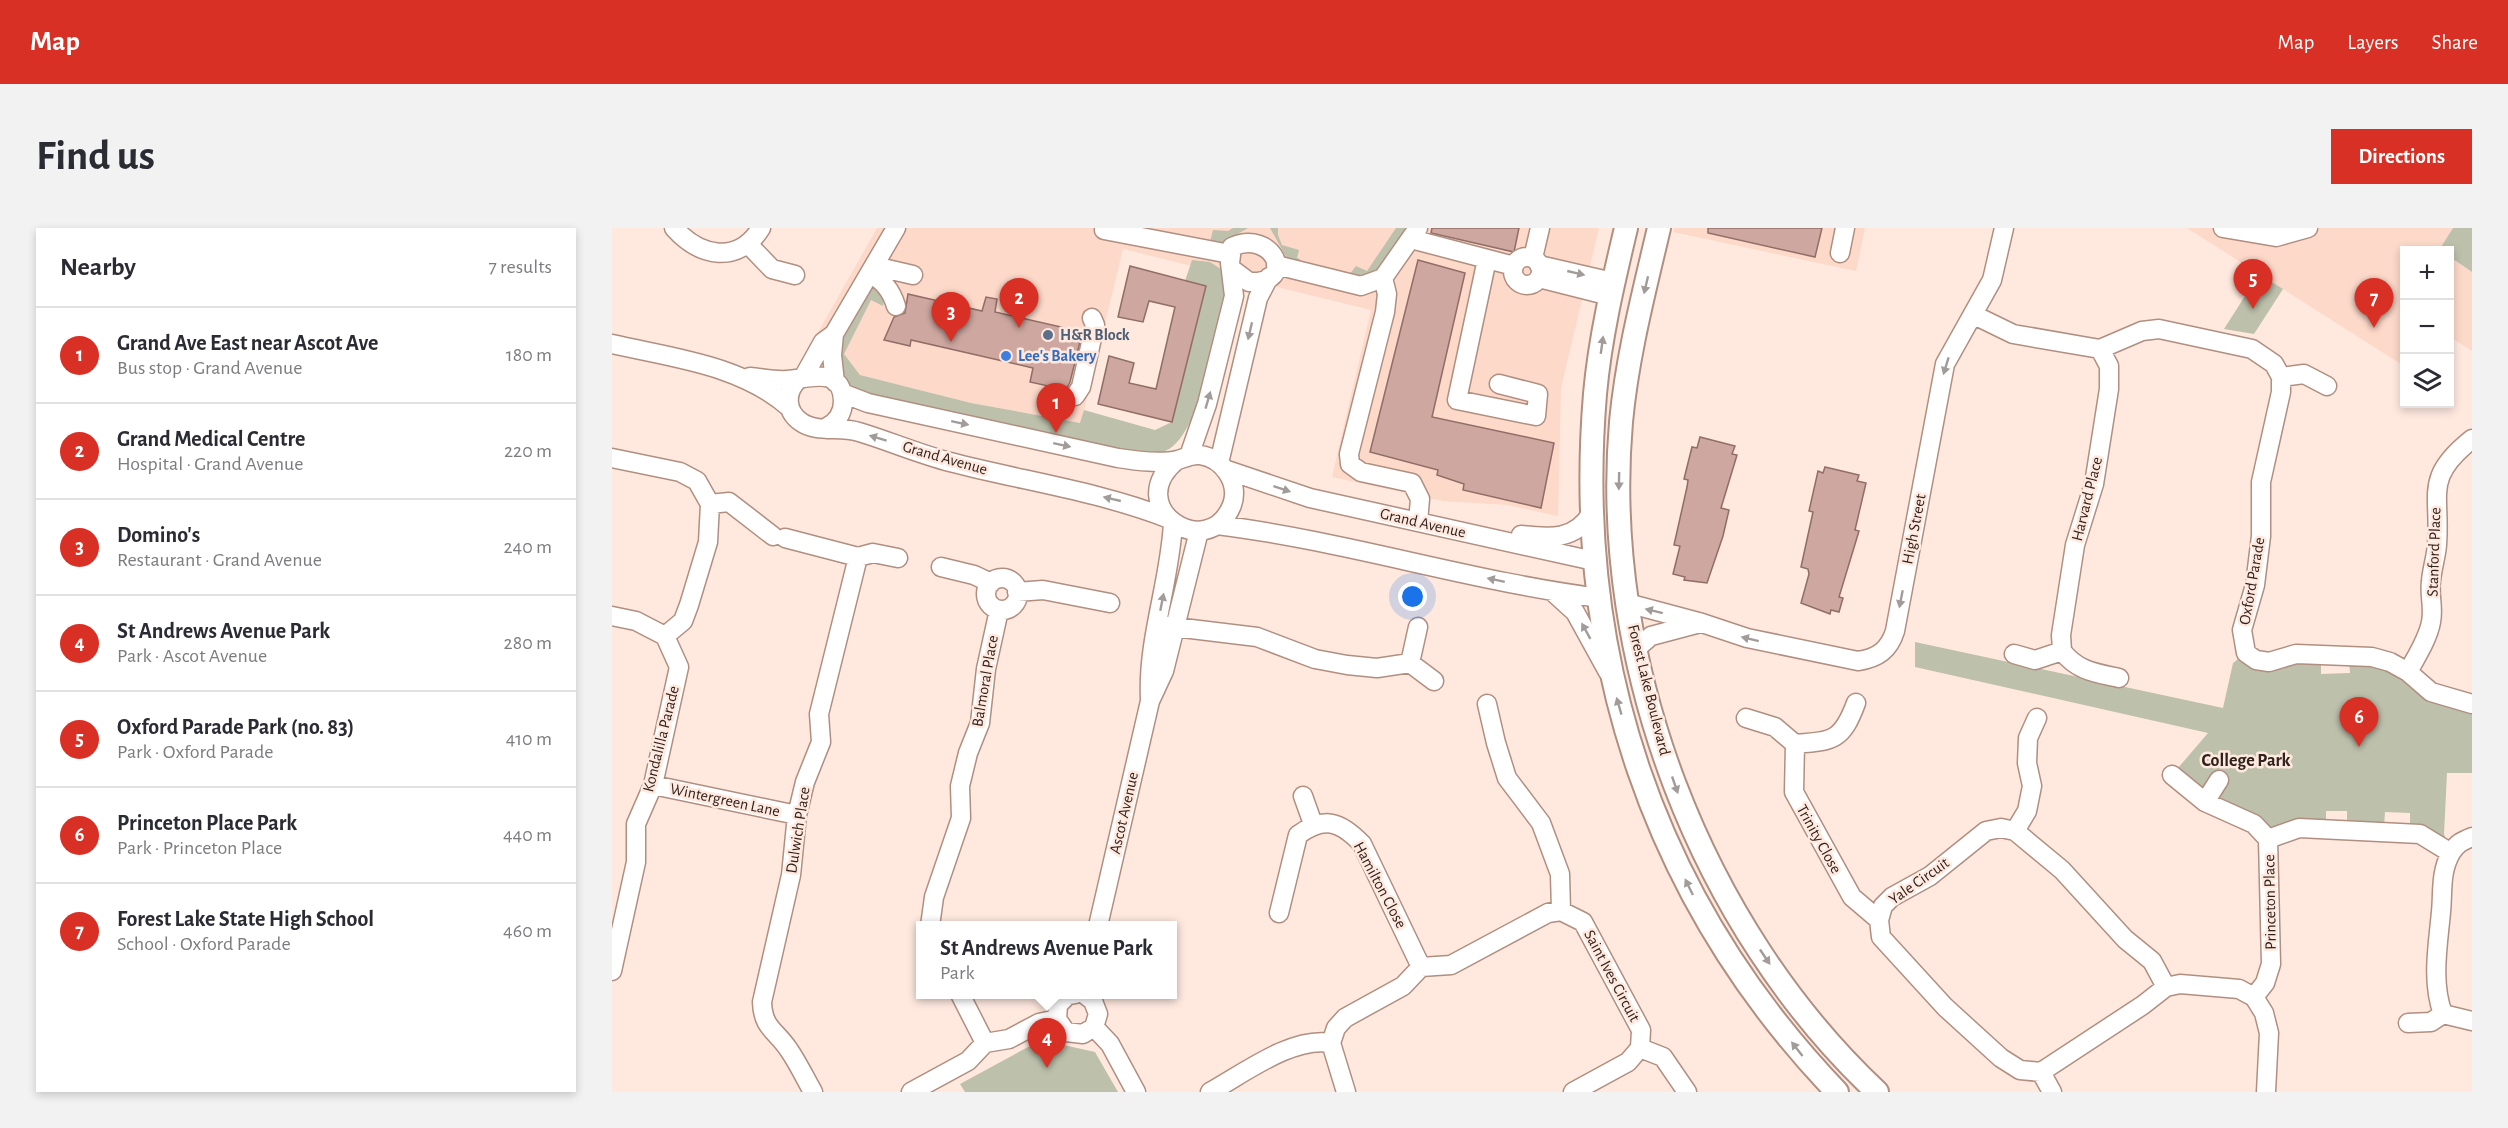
<!DOCTYPE html>
<html lang="en">
<head>
<meta charset="utf-8">
<style>
  :root { --surface:#fff; --page:#f2f2f3; --text:#2b2b33; --muted:#7c7c81; --line:#e1e1e2; --accent:#d93025 }
  body { margin:0; font-family:"Alegreya Sans",sans-serif; background:var(--page); color:var(--text) }
  .controls { position:absolute; right:18px; top:18px; display:grid; overflow:hidden; border-radius:0px; box-shadow:0 3px 9px #0003 }
  .controls button { width:54px; height:54px; display:grid; place-items:center; padding:0; border:0; border-bottom:2px solid var(--line); background:var(--surface); color:var(--text); font:30px sans-serif }
  .you { position:absolute; left:801px; top:369px; width:21px; height:21px; margin:-15px; border:4px solid #fff; border-radius:50%; background:#1a73e8; box-shadow:0 0 0 9px #1a73e833 }
  .badge { display:grid; place-items:center; width:39px; height:39px; border-radius:50%; background:var(--accent); color:#fff; font-size:20px; font-weight:700 }
  .pin { position:absolute; translate:-50% -50px; filter:drop-shadow(0 2px 3px #0008) }
  .pin::after { content:''; position:absolute; top:32px; width:21px; height:18px; background:inherit; clip-path:polygon(0 0,100% 0,50% 100%) }
  .popup { position:absolute; left:304px; top:693px; width:261px; height:78px; box-sizing:border-box; display:grid; place-content:center; border-radius:0px; background:var(--surface); filter:drop-shadow(0 2px 4px #0005); font-size:20px; white-space:nowrap; color:var(--muted) }
  .popup b { font-size:22px; color:var(--text) }
  .popup::after { content:''; position:absolute; left:50%; top:100%; margin-left:-12px; border:12px solid transparent; border-top-color:var(--surface) }
  .list { margin:0; padding:0; list-style:none }
  h2 { display:flex; justify-content:space-between; align-items:center; height:78px; margin:0; padding:0 24px; font-size:26px }
  h2 small { font-size:20px; font-weight:400; color:var(--muted) }
  .list li { display:grid; grid-template-columns:39px 1fr auto; gap:18px; align-items:center; box-sizing:border-box; height:96px; padding:0 24px; border-top:2px solid var(--line) }
  .list b { display:block; font-size:22px; white-space:nowrap }
  .list p { margin:0; font-size:20px; white-space:nowrap; color:var(--muted) }
  .list em { font-size:20px; font-style:normal; color:var(--muted) }
  .icon { flex:none; width:33px; height:33px; fill:none; stroke:currentColor; stroke-width:2; stroke-linecap:round; stroke-linejoin:round }
  .map { position:relative; flex:none; width:1860px; height:864px; overflow:hidden; border-radius:0px }
  header { display:flex; align-items:center; gap:36px; box-sizing:border-box; height:84px; padding:0 30px; background:var(--accent); color:#fff }
  header strong { font-size:28px }
  nav { display:flex; gap:33px; margin-inline-start:auto; font-size:21px }
  .intro { display:flex; align-items:center; justify-content:space-between; box-sizing:border-box; height:144px; padding:0 36px }
  h1 { margin:0; font-size:42px }
  .button { padding:15px 27px; border-radius:0px; background:var(--accent); color:#fff; font-size:21px; font-weight:700 }
  main { display:flex; gap:36px; padding:0 36px }
  aside { flex:1; background:var(--surface); border-radius:0px; box-shadow:0 3px 9px #0003 }
  .map>svg:first-child { display:block }
  .built { fill:#fcd9c9 }
  .green { fill:#bdc0ab; fill-rule:evenodd }
  .building { fill:#cda7a0; stroke:#906d66; stroke-width:1.5 }
  .lines { fill:none; stroke-linecap:round; stroke-linejoin:round }
  .minor-casing { stroke:#b08f80; stroke-width:21 }
  .major-casing { stroke:#b08f80; stroke-width:26 }
  .minor { stroke:#fff; stroke-width:18 }
  .major { stroke:#fff; stroke-width:22 }
  .oneway { fill:#a19c99 }
  .service-dot { fill:#5c6f8a; stroke:#ffe9df; stroke-width:2 }
  .shop-dot { fill:#3f7fe0; stroke:#ffe9df; stroke-width:2 }
  .labels { text-anchor:middle; dominant-baseline:central; stroke-width:5; stroke-linejoin:round; paint-order:stroke }
  .service-label { font-size:16px; font-weight:bold; fill:#4e5e75; stroke:#ffe9df; text-anchor:start }
  .shop-label { font-size:16px; font-weight:bold; fill:#366cbe; stroke:#ffe9df; text-anchor:start }
  .street-label { font-size:16px; fill:#2f221c; stroke:#ffe9df }
  .neighbourhood-label { font-size:18px; font-weight:bold; fill:#2f221c; stroke:#ffe9df }
</style>
</head>
<body>
<header>
<strong>Map</strong>
<nav><a>Map</a><a>Layers</a><a>Share</a></nav>
</header>
<div class="intro"><h1>Find us</h1><a class="button">Directions</a></div>
<main>
<aside>
<h2>Nearby<small>7 results</small></h2>
<ul class="list">
<li><span class="badge">1</span><div><b>Grand Ave East near Ascot Ave</b><p>Bus stop · Grand Avenue</p></div><em>180 m</em></li>
<li><span class="badge">2</span><div><b>Grand Medical Centre</b><p>Hospital · Grand Avenue</p></div><em>220 m</em></li>
<li><span class="badge">3</span><div><b>Domino's</b><p>Restaurant · Grand Avenue</p></div><em>240 m</em></li>
<li><span class="badge">4</span><div><b>St Andrews Avenue Park</b><p>Park · Ascot Avenue</p></div><em>280 m</em></li>
<li><span class="badge">5</span><div><b>Oxford Parade Park (no. 83)</b><p>Park · Oxford Parade</p></div><em>410 m</em></li>
<li><span class="badge">6</span><div><b>Princeton Place Park</b><p>Park · Princeton Place</p></div><em>440 m</em></li>
<li><span class="badge">7</span><div><b>Forest Lake State High School</b><p>School · Oxford Parade</p></div><em>460 m</em></li>
</ul>
</aside>
<div class="map">
<svg width="1860" height="864" viewBox="0 0 1860 864">
  <rect width="100%" height="100%" fill="#ffe9df"/>
  <path class="built" d="M 265,0 L 987,0 L 949,160 L 946,288 L 895,277 L 831,273 L 720,249 L 759,82 L 511,21 L 469,195 L 359,175 L 248,147 L 226,119 L 200,115 Z
    M 1062,0 L 1253,0 L 1244,43 L 1061,4 Z
    M 1575,0 L 1841,0 L 1827,22 L 1792,22 L 1792,138 Z
    M 1838,29 L 1860,44 L 1860,123 L 1838,109 Z"/>
  <path class="green" d="M 621,0 L 636,0 L 608,16 L 598,14 L 601,2 L 616,3 Z
    M 658,0 L 666,0 L 666,7 L 670,17 L 687,22 L 685,30 L 688,31 L 688,35 L 737,47 L 744,38 L 755,43 L 784,0 L 798,0 C 788,15 777,39 760,49 C 745,57 696,39 677,34 Z
    M 1841,0 L 1860,0 L 1860,44 L 1838,29 L 1838,22 L 1827,22 Z
    M 580,32 L 598,34 L 618,47 C 609,84 590,215 550,224 C 540,226 527,224 517,224 L 252,166 C 201,140 238,92 260,58 L 268,60 L 272,66 L 271,78 L 259,72 L 232,126 L 248,147 L 359,175 L 468,195 L 472,182 L 543,202 L 560,194 L 593,59 L 573,53 Z
    M 1647,46 L 1671,61 L 1642,106 L 1612,101 Z
    M 1303,414 L 1611,480 L 1621,435 L 1634,425 L 1760,429 L 1860,476 L 1860,545 L 1835,545 L 1832,606 L 1839,625 L 1808,606 L 1687,600 L 1656,611 L 1560,547 L 1596,505 L 1303,439 ZM 1709,432 L 1737,432 L 1738,445 L 1709,446 ZM 1714,583 L 1735,583 L 1735,598 L 1714,598 ZM 1773,584 L 1798,585 L 1798,600 L 1772,599 Z
    M 429,812 L 483,824 L 506,864 L 353,864 L 348,856 Z"/>
  <path class="building" d="M 820,0 L 907,0 L 902,24 L 819,5 Z
    M 1096,0 L 1210,0 L 1203,29 L 1096,5 Z
    M 806,32 L 853,45 L 820,189 L 942,215 L 929,280 L 851,262 L 852,256 L 825,247 L 826,242 L 758,224 Z
    M 518,38 L 594,58 L 560,194 L 486,176 L 497,128 L 522,135 L 517,155 L 544,161 L 563,79 L 537,73 L 531,94 L 506,89 Z
    M 296,66 L 370,83 L 374,69 L 385,71 L 383,84 L 458,101 L 456,111 L 468,114 L 458,154 L 454,162 L 418,154 L 421,140 L 299,112 L 298,118 L 272,112 L 282,89 L 293,85 Z
    M 1088,209 L 1123,218 L 1120,226 L 1125,227 L 1109,280 L 1117,282 L 1111,308 L 1095,355 L 1072,352 L 1073,349 L 1061,346 L 1068,318 L 1062,317 L 1075,259 L 1076,252 L 1072,251 L 1080,219 L 1085,220 Z
    M 1213,239 L 1247,247 L 1245,253 L 1254,255 L 1243,302 L 1247,303 L 1227,369 L 1231,370 L 1227,384 L 1219,382 L 1218,386 L 1189,375 L 1197,346 L 1196,341 L 1189,339 L 1201,284 L 1197,283 L 1206,243 L 1211,245 Z"/>
  <g class="lines">
    <g class="minor-casing">
      <path id="minor" d="M 62,0 C 88,29 126,37 149,0
        M 1611,0 L 1664,9 L 1696,0
        M 492,2 L 618,26
        M 799,11 L 902,38
        M 137,17 L 160,41 L 183,47
        M 1228,25 L 1233,0
        M901 43a14 14 0 1 1 28 0a14 14 0 1 1-28 0Z
        M 921,30 L 928,0
        M 875,31 L 845,172 L 924,188 L 926,166 L 887,156
        M 664,37 L 749,58 L 771,50 L 806,0
        M 927,37 L 1001,54
        M 262,38 L 301,47
        M 258,45 C 272,54 279,62 284,78
        M 771,50 L 775,66 L 773,84 L 737,226 L 738,236 L 749,244 L 800,255 L 808,271 L 806,294
        M 927,50 L 998,68
        M 1362,87 L 1401,106 L 1488,121 L 1530,103 L 1547,101 L 1640,121 L 1662,136 L 1669,149 L 1669,164 L 1649,254 L 1649,308 L 1643,357 L 1630,402 L 1634,425 L 1644,432 L 1657,434 L 1684,426 L 1760,429 L 1778,434 L 1796,444 L 1819,464 L 1860,476
        M 222,106 L 220,127 L 223,154
        M 0,116 C 61,130 130,137 178,180
        M 192,148 L 211,114 L 222,106 L 284,0
        M 138,149 C 150,150 163,153 175,152 C 196,151 230,137 231,173 C 231,185 225,194 215,199
        M 1669,149 L 1692,146 L 1715,158
        M 187,151 C 173,163 173,183 189,194 C 204,205 228,198 247,204 C 277,213 307,226 338,234 C 411,253 485,263 555,290
        M 230,165 L 256,175 L 506,230 C 525,233 547,236 566,232 C 573,230 579,226 588,227 C 611,230 628,255 620,277 C 596,337 508,279 565,232
        M 463,168 L 469,159 L 483,97 L 480,90
        M 577,228 L 595,176 L 622,68 L 618,35 L 620,19 C 660,0 688,56 637,54 L 621,42
        M 0,230 L 68,244 L 85,253 L 98,276 L 96,314 L 77,377 L 71,393 L 53,408
        M 607,235 L 646,70 L 657,49
        M 615,242 L 698,270 L 982,333
        M 98,276 L 117,274 L 161,308
        M 605,297 C 735,313 860,354 989,370
        M 909,307 C 937,310 964,313 980,284
        M 173,310 L 246,329 L 261,325 L 286,330
        M 329,339 L 362,347 L 379,355
        M374 366a16 16 0 1 1 32 0a16 16 0 1 1-32 0Z
        M 405,364 L 431,362 L 498,375
        M 941,364 L 963,384 L 996,444
        M 1015,375 L 1090,395 L 1135,410 L 1246,433 C 1266,430 1277,422 1283,403 L 1333,136 L 1380,52 L 1392,0
        M 0,388 L 24,393 L 53,408 L 67,439 L 41,557 L 24,596 L 24,634 L 0,743
        M 546,397 L 645,409 L 703,431 L 735,437 L 765,440 L 798,435
        M 806,399 L 798,435 L 822,453
        M 1025,420 L 1039,408 L 1088,395
        M 1450,423 L 1449,407 L 1463,317 L 1482,256 L 1497,161 L 1497,138 L 1488,121
        M 1402,426 L 1423,432 L 1450,423 C 1465,443 1484,445 1507,450
        M 1796,444 C 1804,429 1816,411 1819,394 C 1822,380 1817,367 1819,353 C 1820,341 1824,329 1825,317 C 1829,265 1811,250 1860,211
        M 538,471 C 535,412 558,354 561,295
        M 875,476 L 884,515 L 895,550 L 929,595 L 948,646 L 949,683
        M 1134,490 L 1163,499 L 1183,516 C 1221,513 1230,513 1244,475
        M 1183,516 L 1182,564 L 1240,669 L 1267,692
        M 1560,547 L 1593,574 L 1642,596 L 1656,611 L 1687,600 L 1808,606 L 1839,625
        M 41,557 L 185,587
        M 691,568 L 701,596
        M 1593,574 L 1607,552
        M 1403,603 L 1415,583 L 1420,558 L 1415,535 L 1416,510 L 1425,490
        M 1860,609 C 1850,613 1844,616 1839,625 C 1828,644 1831,664 1829,684 C 1826,717 1819,754 1831,786 L 1860,793
        M 667,685 L 686,607 C 712,588 728,593 750,616 L 809,739
        M 318,698 L 322,669 L 349,590 L 348,558 L 356,525 L 368,495 L 374,441 L 387,382
        M 486,698 L 538,473 L 552,443 L 587,303
        M 1554,759 L 1540,733 L 1513,711 L 1450,642 L 1403,603 L 1389,600 L 1374,603 L 1318,648 L 1280,669 L 1271,678 L 1267,692 L 1269,709 L 1333,779 L 1389,830 L 1408,842 L 1429,844 L 1531,777 L 1554,759 L 1568,756 L 1627,761 L 1642,769 L 1652,785 L 1657,805 L 1654,864
        M 348,766 L 373,815
        M 463,766 L 456,767 L 446,777 L 445,791 L 454,804 L 471,806 L 482,799 L 486,786 L 481,773 L 472,766
        M 1642,769 L 1653,755 L 1659,736 L 1656,611
        M 1796,795 L 1819,794 L 1831,786
        M 482,799 L 498,816 L 524,864
        M 1028,820 L 1051,829 L 1075,864
        M 1429,844 L 1440,864
        M 201,864 C 193,850 186,835 177,822 C 164,802 151,801 150,774 L 179,647 L 185,587 L 193,554 L 209,514 L 207,486 L 246,329
        M 299,864 L 356,833 L 373,815 L 397,811 L 427,795 L 445,791
        M 598,864 C 631,846 680,808 719,815
        M 734,864 L 719,815 L 724,800 L 733,790 L 791,758 L 809,739 L 839,737 L 936,685 L 949,683 L 971,694 L 1029,802 L 1028,820 L 1016,834 L 961,864"/>
    </g>
    <g class="major-casing">
      <path id="major" d="M 1014,0 C 1001,55 988,110 983,166 C 961,430 1041,672 1225,864
        M 1047,0 C 1032,64 1015,129 1009,194 C 988,435 1089,699 1265,864"/>
    </g>
    <use href="#minor" class="minor"/>
    <use href="#major" class="major"/>
  </g>
  <defs><path id="oneway-solid" d="M-6-.8H1V-3.2L6.5 0L1 3.2V.8H-6Z" transform="scale(1.5)"/></defs>
  <g class="oneway">
    <use href="#oneway-solid" transform="translate(964 45) rotate(13)"/>
    <use href="#oneway-solid" transform="translate(1034 57) rotate(103)"/>
    <use href="#oneway-solid" transform="translate(638 103) rotate(103)"/>
    <use href="#oneway-solid" transform="translate(990 117) rotate(-82)"/>
    <use href="#oneway-solid" transform="translate(1334 138) rotate(107)"/>
    <use href="#oneway-solid" transform="translate(596 172) rotate(-74)"/>
    <use href="#oneway-solid" transform="translate(348 195) rotate(12)"/>
    <use href="#oneway-solid" transform="translate(266 210) rotate(-163)"/>
    <use href="#oneway-solid" transform="translate(450 217) rotate(12)"/>
    <use href="#oneway-solid" transform="translate(1007 253) rotate(91)"/>
    <use href="#oneway-solid" transform="translate(670 261) rotate(18)"/>
    <use href="#oneway-solid" transform="translate(500 271) rotate(-167)"/>
    <use href="#oneway-solid" transform="translate(884 352) rotate(-168)"/>
    <use href="#oneway-solid" transform="translate(1289 371) rotate(101)"/>
    <use href="#oneway-solid" transform="translate(550 374) rotate(-79)"/>
    <use href="#oneway-solid" transform="translate(1042 383) rotate(-166)"/>
    <use href="#oneway-solid" transform="translate(974 403) rotate(-119)"/>
    <use href="#oneway-solid" transform="translate(1138 411) rotate(-166)"/>
    <use href="#oneway-solid" transform="translate(1007 478) rotate(-106)"/>
    <use href="#oneway-solid" transform="translate(1063 557) rotate(71)"/>
    <use href="#oneway-solid" transform="translate(1077 659) rotate(-116)"/>
    <use href="#oneway-solid" transform="translate(1153 729) rotate(56)"/>
    <use href="#oneway-solid" transform="translate(1185 821) rotate(-128)"/>
  </g>
  <circle class="service-dot" cx="436" cy="107" r="6"/>
  <circle class="shop-dot" cx="394" cy="128" r="6"/>
  <g class="labels">
    <g class="service-label">
      <text x="448" y="107">H&amp;R Block</text>
    </g>
    <g class="shop-label">
      <text x="406" y="128">Lee's Bakery</text>
    </g>
    <g class="street-label">
      <text transform="translate(333 230) rotate(16)">Grand Avenue</text>
      <text transform="translate(1475 271) rotate(-76)">Harvard Place</text>
      <text transform="translate(811 295) rotate(13)">Grand Avenue</text>
      <text transform="translate(1302 301) rotate(-79)">High Street</text>
      <text transform="translate(1822 324) rotate(-88)">Stanford Place</text>
      <text transform="translate(1640 353) rotate(-80)">Oxford Parade</text>
      <text transform="translate(373 453) rotate(-80)">Balmoral Place</text>
      <text transform="translate(1037 462) rotate(76)">Forest Lake Boulevard</text>
      <text transform="translate(49 511) rotate(-76)">Kondalilla Parade</text>
      <text transform="translate(113 572) rotate(12)">Wintergreen Lane</text>
      <text transform="translate(512 585) rotate(-77)">Ascot Avenue</text>
      <text transform="translate(186 602) rotate(-81)">Dulwich Place</text>
      <text transform="translate(1207 611) rotate(61)">Trinity Close</text>
      <text transform="translate(1307 653) rotate(-35)">Yale Circuit</text>
      <text transform="translate(768 657) rotate(62)">Hamilton Close</text>
      <text transform="translate(1658 674) rotate(-91)">Princeton Place</text>
      <text transform="translate(1000 748) rotate(62)">Saint Ives Circuit</text>
    </g>
    <g class="neighbourhood-label">
      <text x="1634" y="533">College Park</text>
    </g>
  </g>
</svg>
<div class="controls">
<button>+</button>
<button>−</button>
<button><svg class="icon" aria-label="layers" viewBox="0 0 24 24"><path d="M12 4l9 5-9 5-9-5zM3 14l9 5 9-5"/></svg></button>
</div>
<div class="you"></div>
<div class="pin badge" style="left:444px;top:205px">1</div>
<div class="pin badge" style="left:407px;top:100px">2</div>
<div class="pin badge" style="left:339px;top:114px">3</div>
<div class="pin badge" style="left:435px;top:840px">4</div>
<div class="popup"><b>St Andrews Avenue Park</b>Park</div>
<div class="pin badge" style="left:1641px;top:81px">5</div>
<div class="pin badge" style="left:1747px;top:519px">6</div>
<div class="pin badge" style="left:1762px;top:100px">7</div>
</div>
</main>
</body>
</html>
